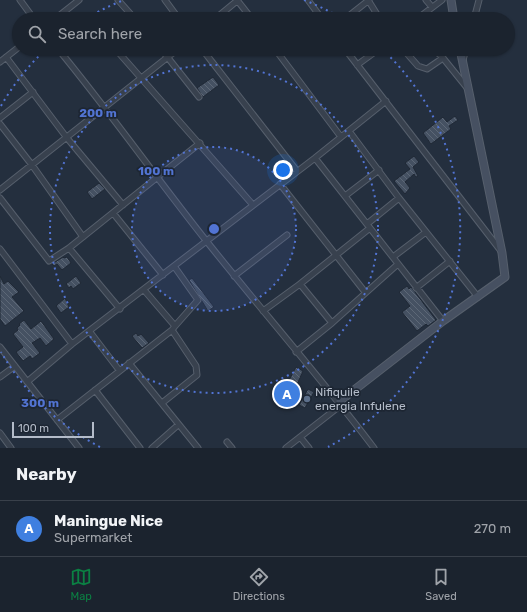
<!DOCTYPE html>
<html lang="en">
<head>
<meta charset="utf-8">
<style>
  :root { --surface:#1b232e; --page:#242b36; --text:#f1f3f6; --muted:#a0a4aa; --line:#39404a; --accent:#0b8043 }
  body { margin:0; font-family:Rubik,sans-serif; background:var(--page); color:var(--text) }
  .scale { position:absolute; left:12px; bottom:10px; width:82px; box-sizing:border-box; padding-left:4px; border:2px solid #b4bcc9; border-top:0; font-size:11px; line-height:14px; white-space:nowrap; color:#b4bcc9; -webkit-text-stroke:3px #1d2633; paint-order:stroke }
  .you { position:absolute; left:283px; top:170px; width:14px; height:14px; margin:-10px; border:3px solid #fff; border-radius:50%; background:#1a73e8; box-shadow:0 0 0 6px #1a73e833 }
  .badge { display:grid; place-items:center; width:26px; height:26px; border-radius:50%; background:var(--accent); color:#fff; font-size:13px; font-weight:700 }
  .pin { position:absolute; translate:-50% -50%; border:2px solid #fff; box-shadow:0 1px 4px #0006 }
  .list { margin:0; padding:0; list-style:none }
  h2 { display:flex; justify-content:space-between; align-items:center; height:52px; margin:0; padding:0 16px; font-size:17px }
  h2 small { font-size:13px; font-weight:400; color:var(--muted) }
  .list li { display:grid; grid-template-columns:26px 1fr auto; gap:12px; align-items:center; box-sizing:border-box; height:56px; padding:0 16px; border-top:1px solid var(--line) }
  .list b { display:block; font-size:15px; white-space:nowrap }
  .list p { margin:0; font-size:13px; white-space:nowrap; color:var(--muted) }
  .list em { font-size:13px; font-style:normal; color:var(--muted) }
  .icon { flex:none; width:22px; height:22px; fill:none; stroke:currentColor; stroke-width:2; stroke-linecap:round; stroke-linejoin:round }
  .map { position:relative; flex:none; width:527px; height:448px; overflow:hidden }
  .search { position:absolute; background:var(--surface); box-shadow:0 1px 3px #0004; left:12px; right:12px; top:12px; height:44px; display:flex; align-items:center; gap:10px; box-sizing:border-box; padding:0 14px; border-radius:22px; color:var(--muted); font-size:15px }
  .sheet { height:108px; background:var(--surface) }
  nav { display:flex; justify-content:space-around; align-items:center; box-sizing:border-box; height:56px; border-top:1px solid var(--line); background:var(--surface); font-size:11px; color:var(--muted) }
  nav a { display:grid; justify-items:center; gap:2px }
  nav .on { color:var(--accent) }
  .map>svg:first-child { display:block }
  .building { fill:url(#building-back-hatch); stroke:#1f2835 }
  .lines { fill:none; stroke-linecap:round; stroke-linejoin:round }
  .street-casing { stroke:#565f6c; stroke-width:7 }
  .secondary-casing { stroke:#565f6c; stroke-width:9 }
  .street { stroke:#38414e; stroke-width:5 }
  .secondary { stroke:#465061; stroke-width:7 }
  .ring { fill:none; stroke:#5274d3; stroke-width:2; stroke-dasharray:2 4 }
  .service-dot { fill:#5c6f8a; stroke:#1d2633; stroke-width:1.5 }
  .labels { text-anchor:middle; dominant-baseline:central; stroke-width:3.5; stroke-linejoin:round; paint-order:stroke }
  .poi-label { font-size:12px; fill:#b4bcc9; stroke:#1d2633; text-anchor:start }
  .centre { fill:#5274d3; stroke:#1d2633; stroke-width:2 }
  .ring-label { font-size:12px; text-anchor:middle; font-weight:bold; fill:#5274d3; stroke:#1d2633; stroke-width:3.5; stroke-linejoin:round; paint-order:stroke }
</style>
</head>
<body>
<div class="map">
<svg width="527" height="448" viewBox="0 0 527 448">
  <defs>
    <pattern id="building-back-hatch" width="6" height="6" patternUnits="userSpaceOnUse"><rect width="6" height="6" fill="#455162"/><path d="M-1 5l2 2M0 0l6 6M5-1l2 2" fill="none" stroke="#5d6877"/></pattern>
  </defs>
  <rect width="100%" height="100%" fill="#242f3e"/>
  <path class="building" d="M 213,77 L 219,85 L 203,97 L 197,88 Z
    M 455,116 L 458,120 L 449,126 L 451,129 L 431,144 L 423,133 L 443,117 L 447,122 Z
    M 414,156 L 419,162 L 413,167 L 418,176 L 416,177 L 414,174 L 405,182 L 410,188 L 405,194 L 394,181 L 410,169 L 405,163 Z
    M 99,183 L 105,189 L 92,199 L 87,192 Z
    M 63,257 L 64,258 L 67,257 L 71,263 L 62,270 L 57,264 L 54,266 L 52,264 Z
    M 0,276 L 4,284 L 8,281 L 19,292 L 12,297 L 24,311 L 5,326 L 0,319 Z
    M 76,276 L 81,283 L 73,289 L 71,286 L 69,288 L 66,284 Z
    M 192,278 L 214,307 L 208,311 L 189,280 Z
    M 407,286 L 409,289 L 411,287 L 436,320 L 428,326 L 426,324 L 417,331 L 402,312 L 410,306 L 399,292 Z
    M 65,298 L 69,307 L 61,313 L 56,306 Z
    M 24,320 L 31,329 L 41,321 L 54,339 L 46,346 L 40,338 L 32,343 L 40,353 L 32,359 L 30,356 L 23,361 L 16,352 L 23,347 L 13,334 L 18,330 L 17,328 L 20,325 L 19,324 Z
    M 136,333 L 138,336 L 141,334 L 149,343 L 142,348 L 132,336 Z
    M 296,367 L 303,371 L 288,405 L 279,399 Z
    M 308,389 L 314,392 L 305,408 L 299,405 Z"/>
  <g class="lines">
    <g class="street-casing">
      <path id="street" d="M 20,0 L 34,19
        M 118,0 L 135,19
        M 165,0 L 179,19
        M 237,0 L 252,19
        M 308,0 L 322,19
        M 368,0 L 380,19
        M 426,0 L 432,7
        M 55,19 L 79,0
        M 215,19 L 238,0
        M 345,19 L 369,0
        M 417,19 L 442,0
        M 474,19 L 479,0
        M 58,49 C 110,112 157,179 208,243 C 263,312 321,378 374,448
        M 161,49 L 199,97
        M 202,49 L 297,171
        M 275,49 L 341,137
        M 345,49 L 501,251
        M 403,49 L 418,66 L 427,69 L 443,58 L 468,89
        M 434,49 L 443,58
        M 119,53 L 253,205
        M 6,57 L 67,138 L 123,205
        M 463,60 L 466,49
        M 0,62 L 19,47
        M 357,65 L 379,49
        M 0,118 L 33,92
        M 0,124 L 32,165 L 83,237
        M 349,131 L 399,198 L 478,297
        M 315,158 L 443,321
        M 280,184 L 365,292
        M 0,190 L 178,49
        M 345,196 L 379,170
        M 0,198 L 49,261 L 69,248 L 200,143
        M 113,213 L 163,275
        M 367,224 L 399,198
        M 69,248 L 120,309
        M 0,249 L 72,344
        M 393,257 L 426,232
        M 174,266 L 198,300 L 175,326
        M 234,276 L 287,235
        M 300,284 L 332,323
        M 416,288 L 450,261
        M 144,290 L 175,326 L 172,330 L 196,366 L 197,375 L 162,403
        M 263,311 L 300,284 L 370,228
        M 90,332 L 119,370
        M 0,347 L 79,448
        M 296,352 L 332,323 L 398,264
        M 129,363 L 198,448
        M 0,377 L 15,366
        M 27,382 L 72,344 L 315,158 L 386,101
        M 95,390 L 140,448
        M 57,420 L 172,330
        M 0,433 L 11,448
        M 300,437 L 309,448
        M 227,442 L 232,448
        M 152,448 L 178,425
        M 286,448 L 341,405"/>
    </g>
    <g class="secondary-casing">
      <path id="secondary" d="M 451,0 L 454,19
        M 341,405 L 340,401 L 443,321 L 505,277 L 502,253 L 460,49"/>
    </g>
    <use href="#street" class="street"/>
    <use href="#secondary" class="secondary"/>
  </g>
  <circle cx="214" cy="229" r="82" fill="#5274d3" fill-opacity=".12"/>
  <g class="ring">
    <circle cx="214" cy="229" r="82"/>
    <circle cx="214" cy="229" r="164"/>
    <path d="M100 447A246 246 0 0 1 1 352M1 106A246 246 0 0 1 46 49M87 18A246 246 0 0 1 124 0M304 0A246 246 0 0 1 341 18M382 49A246 246 0 0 1 328 447"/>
  </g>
  <circle class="service-dot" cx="307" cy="399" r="4"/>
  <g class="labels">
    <g class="poi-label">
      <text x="315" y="392">Nifiquile<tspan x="315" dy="14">energia Infulene</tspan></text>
    </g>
  </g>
  <circle cx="214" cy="229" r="6" class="centre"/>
  <g class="ring-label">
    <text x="98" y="117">200 m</text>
    <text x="156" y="175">100 m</text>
    <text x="40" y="407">300 m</text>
  </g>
</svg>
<div class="scale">100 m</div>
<div class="you"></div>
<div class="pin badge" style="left:287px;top:394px;background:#3f7fe0">A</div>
<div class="search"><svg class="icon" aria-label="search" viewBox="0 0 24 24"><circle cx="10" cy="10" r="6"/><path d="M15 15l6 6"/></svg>Search here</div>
</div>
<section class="sheet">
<h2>Nearby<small></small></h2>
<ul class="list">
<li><span class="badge" style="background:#3f7fe0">A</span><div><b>Maningue Nice</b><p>Supermarket</p></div><em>270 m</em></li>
</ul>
</section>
<nav>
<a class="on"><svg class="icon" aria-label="map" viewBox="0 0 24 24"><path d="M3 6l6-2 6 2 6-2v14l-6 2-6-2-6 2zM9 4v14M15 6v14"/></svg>Map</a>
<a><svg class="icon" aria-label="directions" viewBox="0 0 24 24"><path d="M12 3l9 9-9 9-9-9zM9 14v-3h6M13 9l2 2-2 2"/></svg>Directions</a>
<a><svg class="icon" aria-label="saved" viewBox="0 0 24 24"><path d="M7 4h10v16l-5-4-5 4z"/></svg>Saved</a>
</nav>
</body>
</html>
